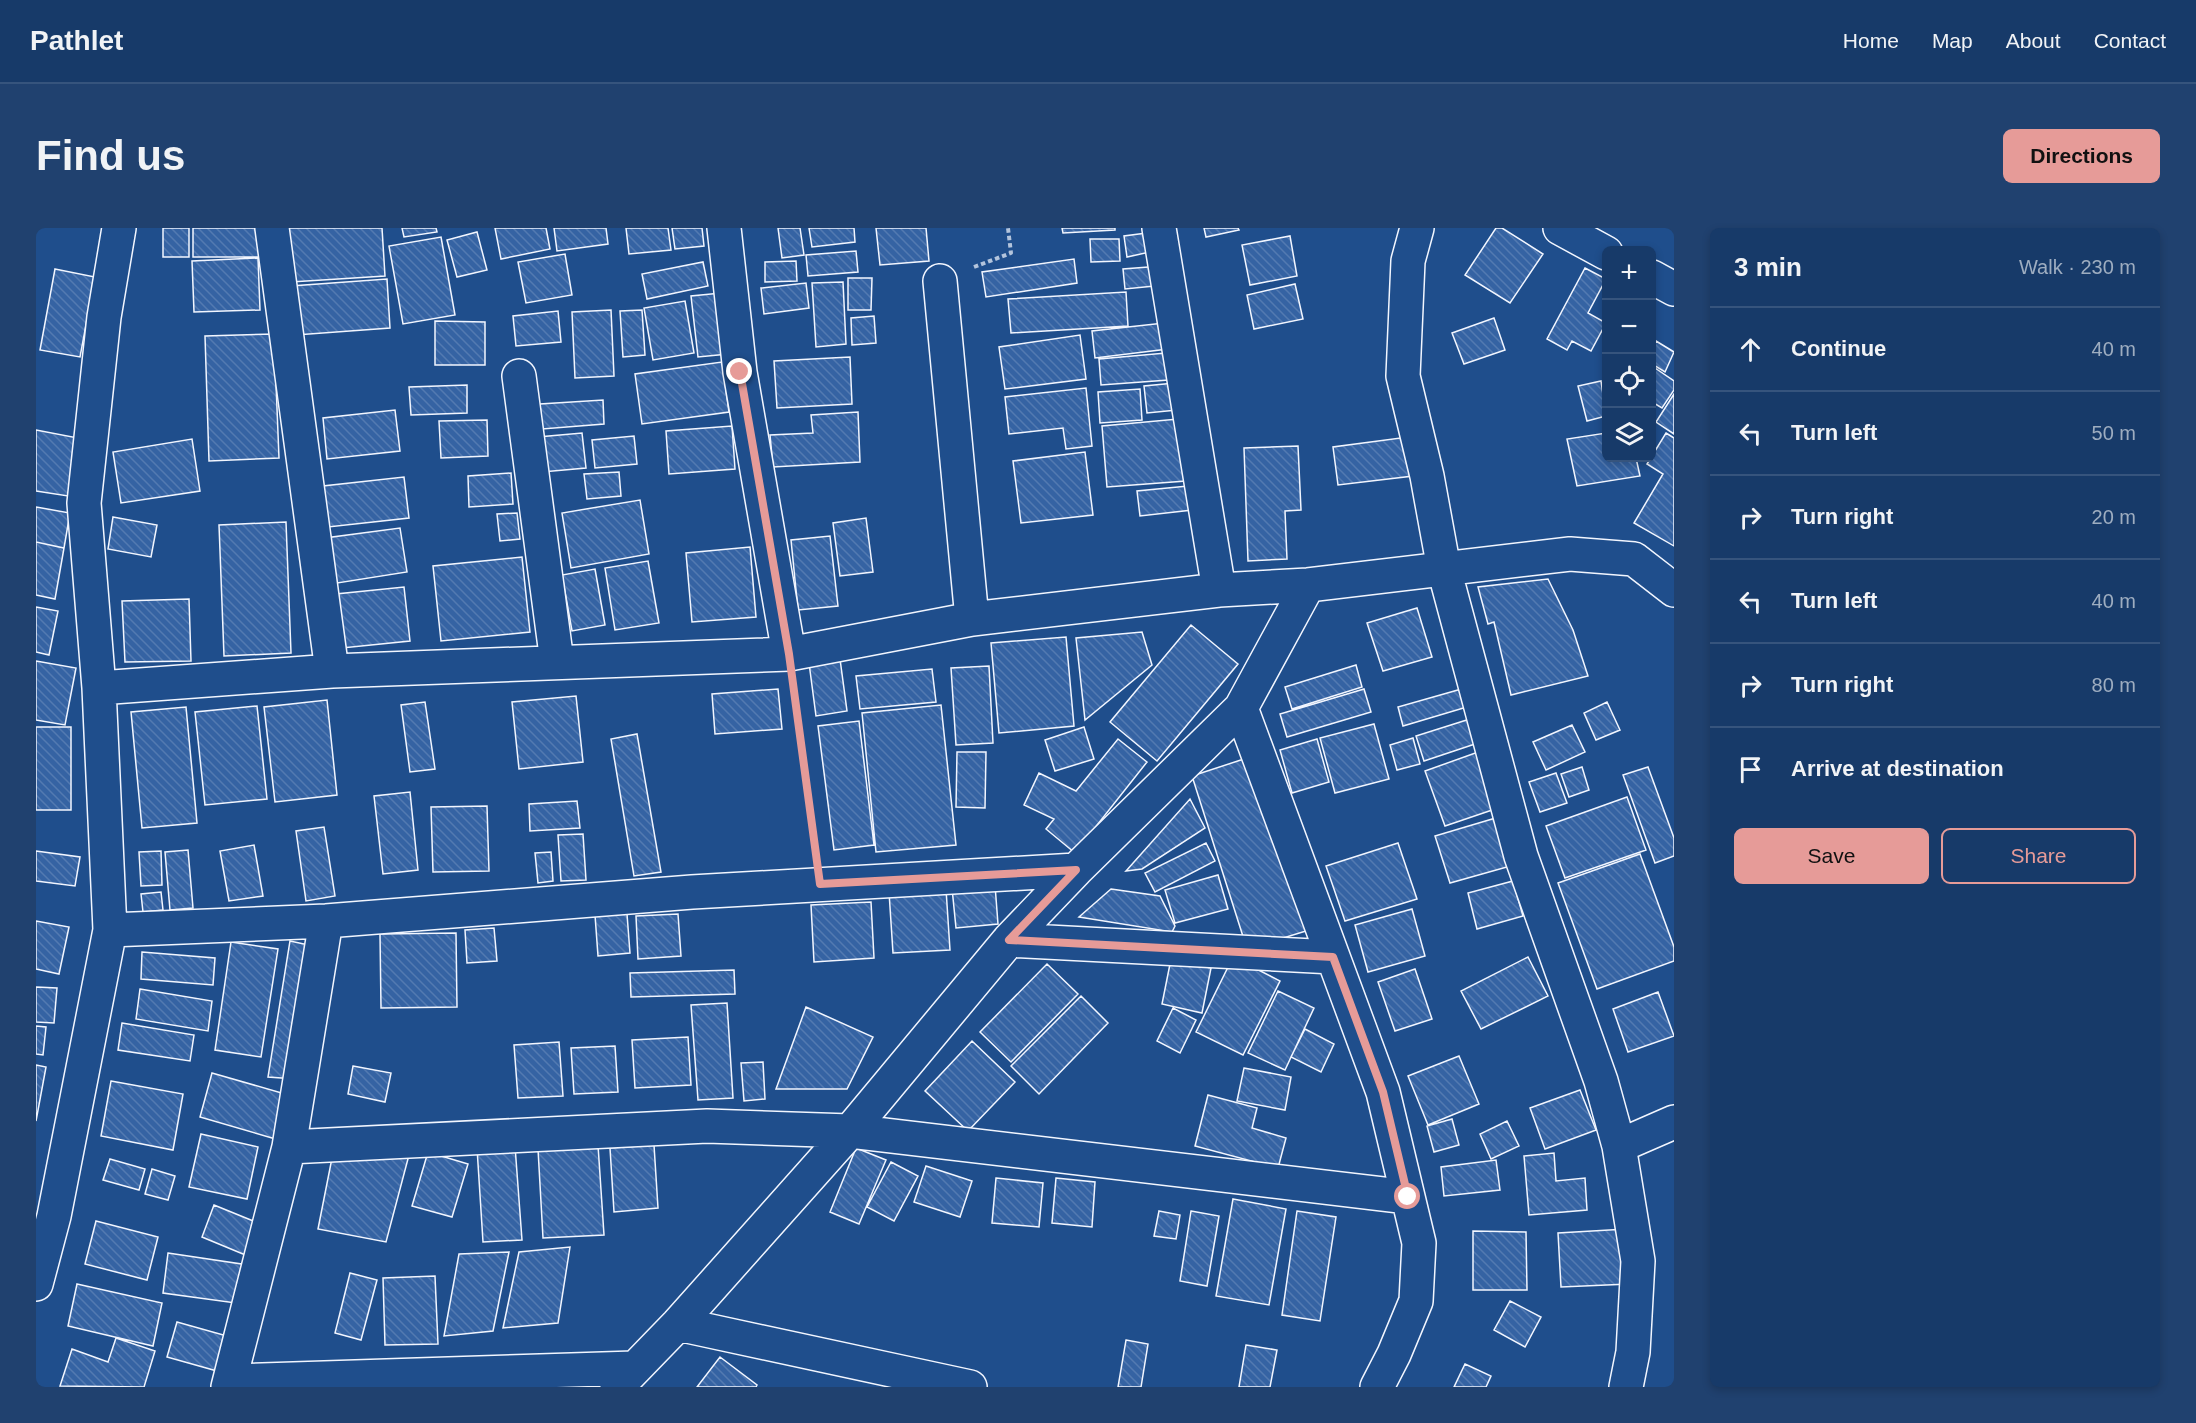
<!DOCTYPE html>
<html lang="en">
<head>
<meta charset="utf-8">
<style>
  :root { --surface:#173a69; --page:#20416f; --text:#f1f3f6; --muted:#9eadc0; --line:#36547d; --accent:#e69b98 }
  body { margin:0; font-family:Arial,sans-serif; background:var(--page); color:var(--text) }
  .controls { position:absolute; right:18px; top:18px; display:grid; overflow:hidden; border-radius:9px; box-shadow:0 3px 9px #0003 }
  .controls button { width:54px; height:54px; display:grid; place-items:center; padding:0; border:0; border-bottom:2px solid var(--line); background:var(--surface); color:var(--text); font:30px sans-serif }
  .stop { position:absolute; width:18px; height:18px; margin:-14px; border:4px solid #e69b98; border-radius:50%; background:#fff }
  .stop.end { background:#e69b98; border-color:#fff; box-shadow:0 2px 6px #0008 }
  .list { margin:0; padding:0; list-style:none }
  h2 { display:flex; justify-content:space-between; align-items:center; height:78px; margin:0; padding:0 24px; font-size:26px }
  h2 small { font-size:20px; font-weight:400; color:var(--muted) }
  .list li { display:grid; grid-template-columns:39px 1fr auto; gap:18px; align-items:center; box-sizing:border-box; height:84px; padding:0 24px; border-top:2px solid var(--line) }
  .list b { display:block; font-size:22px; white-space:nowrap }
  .list em { font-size:20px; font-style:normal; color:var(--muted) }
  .actions { display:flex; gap:12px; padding:18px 24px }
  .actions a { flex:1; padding:14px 0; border:2px solid var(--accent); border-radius:9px; text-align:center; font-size:21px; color:var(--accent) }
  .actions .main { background:var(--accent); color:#111 }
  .icon { flex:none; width:33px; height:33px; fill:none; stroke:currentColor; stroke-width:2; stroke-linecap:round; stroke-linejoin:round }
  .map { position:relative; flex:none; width:1638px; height:1159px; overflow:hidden; border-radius:9px }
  header { display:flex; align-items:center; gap:36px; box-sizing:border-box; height:84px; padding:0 30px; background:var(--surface); border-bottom:2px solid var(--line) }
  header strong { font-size:28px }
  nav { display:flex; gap:33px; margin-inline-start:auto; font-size:21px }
  .intro { display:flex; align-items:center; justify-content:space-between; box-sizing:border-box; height:144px; padding:0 36px }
  h1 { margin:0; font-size:42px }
  .button { padding:15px 27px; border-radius:9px; background:var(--accent); color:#111; font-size:21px; font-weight:700 }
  main { display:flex; gap:36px; padding:0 36px }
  aside { flex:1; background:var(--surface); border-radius:9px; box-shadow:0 3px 9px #0003 }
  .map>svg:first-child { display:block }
  .building { fill:url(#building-back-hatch); stroke:#f2f6ff; stroke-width:1.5 }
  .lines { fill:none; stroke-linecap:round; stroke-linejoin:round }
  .minor-casing { stroke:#f2f6ff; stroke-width:36 }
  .path { stroke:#b3c4dc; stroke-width:4; stroke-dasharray:4.5 3; stroke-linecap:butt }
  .minor { stroke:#1f4e8c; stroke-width:33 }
  .route { stroke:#e69b98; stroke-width:8 }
</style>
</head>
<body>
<header>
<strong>Pathlet</strong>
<nav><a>Home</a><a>Map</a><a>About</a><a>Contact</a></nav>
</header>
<div class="intro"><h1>Find us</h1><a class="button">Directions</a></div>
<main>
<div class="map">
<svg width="1638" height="1159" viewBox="0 0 1638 1159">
  <defs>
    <pattern id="building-back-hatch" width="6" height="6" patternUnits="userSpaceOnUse" patternTransform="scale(1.5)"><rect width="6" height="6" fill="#3563a3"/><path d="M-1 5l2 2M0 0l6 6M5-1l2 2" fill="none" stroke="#537ab1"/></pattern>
  </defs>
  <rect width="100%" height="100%" fill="#1f4e8c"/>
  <path class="building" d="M 127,0 L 153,0 L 153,29 L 127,29 Z
    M 157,0 L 224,0 L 224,29 L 157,29 Z
    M 252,0 L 346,0 L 349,48 L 255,54 Z
    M 366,0 L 400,0 L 401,4 L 368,9 Z
    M 459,0 L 510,0 L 514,21 L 465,31 Z
    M 518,0 L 570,0 L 572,16 L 521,23 Z
    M 590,0 L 632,0 L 635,22 L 593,26 Z
    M 636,0 L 666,0 L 668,18 L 639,21 Z
    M 742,0 L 764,0 L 768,27 L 746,30 Z
    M 773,0 L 818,0 L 819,14 L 776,19 Z
    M 840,0 L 890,0 L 893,33 L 844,37 Z
    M 1026,0 L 1079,0 L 1079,2 L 1027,5 Z
    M 1168,0 L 1202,0 L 1203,2 L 1170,9 Z
    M 1460,0 L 1466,0 L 1507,26 L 1474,75 L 1429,47 Z
    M 441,4 L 451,42 L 421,49 L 411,12 Z
    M 1118,4 L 1123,22 L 1091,29 L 1088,8 Z
    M 1254,8 L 1261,48 L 1214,57 L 1206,17 Z
    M 405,9 L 419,87 L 367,96 L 353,18 Z
    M 1054,11 L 1083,11 L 1084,33 L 1055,34 Z
    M 820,23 L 822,44 L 772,48 L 770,27 Z
    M 529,26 L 536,67 L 490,75 L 482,34 Z
    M 222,30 L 224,82 L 158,84 L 156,33 Z
    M 1038,31 L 1041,55 L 950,69 L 946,44 Z
    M 760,33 L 761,53 L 729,54 L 729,34 Z
    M 667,34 L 672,58 L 611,71 L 606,46 Z
    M 1125,38 L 1128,57 L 1089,61 L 1087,41 Z
    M 1549,40 L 1570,51 L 1552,85 L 1570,95 L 1555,123 L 1536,113 L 1531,122 L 1511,111 Z
    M 19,41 L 59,49 L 44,129 L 4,122 Z
    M 812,50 L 836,50 L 835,82 L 812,82 Z
    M 351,51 L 354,100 L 260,107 L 255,58 Z
    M 807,54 L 810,116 L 780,119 L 776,55 Z
    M 770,55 L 773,80 L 728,86 L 725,60 Z
    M 1259,56 L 1267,91 L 1218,101 L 1211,67 Z
    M 1090,64 L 1092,98 L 975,105 L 972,71 Z
    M 685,65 L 692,126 L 662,129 L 655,68 Z
    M 649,73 L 658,125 L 617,132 L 608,80 Z
    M 575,82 L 578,148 L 539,150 L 536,84 Z
    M 606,82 L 609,127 L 587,129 L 584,83 Z
    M 522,83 L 525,114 L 480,118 L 477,88 Z
    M 838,88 L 840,115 L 816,117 L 815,90 Z
    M 1458,90 L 1469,122 L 1428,136 L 1416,105 Z
    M 399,93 L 449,94 L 449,137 L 399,137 Z
    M 1137,94 L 1140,120 L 1059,130 L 1056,103 Z
    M 238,106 L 243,230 L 173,233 L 169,108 Z
    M 1044,107 L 1050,151 L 969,161 L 963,119 Z
    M 1620,113 L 1638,124 L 1629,144 L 1616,136 L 1616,119 Z
    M 1141,124 L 1146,151 L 1065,157 L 1063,131 Z
    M 814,129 L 816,176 L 741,180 L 738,133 Z
    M 686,134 L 693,184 L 606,196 L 599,146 Z
    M 1616,138 L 1638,153 L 1638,162 L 1626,180 L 1616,174 Z
    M 1565,153 L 1570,188 L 1551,193 L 1542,158 Z
    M 1149,154 L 1151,181 L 1111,185 L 1108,158 Z
    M 431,157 L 431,185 L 375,187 L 373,159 Z
    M 1050,160 L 1056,218 L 1030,221 L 1027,200 L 973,206 L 969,169 Z
    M 1104,161 L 1106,192 L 1064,195 L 1062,164 Z
    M 1638,166 L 1638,206 L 1620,194 Z
    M 567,172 L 568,196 L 506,201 L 504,176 Z
    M 359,182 L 364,223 L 291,231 L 287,190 Z
    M 822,184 L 824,234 L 737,239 L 734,207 L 777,205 L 775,187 Z
    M 1153,190 L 1163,252 L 1071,259 L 1066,198 Z
    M 451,192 L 452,228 L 405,230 L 403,193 Z
    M 696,198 L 699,241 L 633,246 L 630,203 Z
    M 0,202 L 42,210 L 32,268 L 0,263 Z
    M 546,205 L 550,240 L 506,244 L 502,209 Z
    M 1570,205 L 1570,230 L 1600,230 L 1604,248 L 1541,258 L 1531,211 Z
    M 1630,205 L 1638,210 L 1638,318 L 1598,295 L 1627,246 L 1611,236 Z
    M 598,208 L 601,236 L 559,240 L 556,212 Z
    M 1372,209 L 1377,248 L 1302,257 L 1297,219 Z
    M 156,211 L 164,263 L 85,275 L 77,224 Z
    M 1262,218 L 1265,282 L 1249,283 L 1251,331 L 1212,333 L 1208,220 Z
    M 1049,224 L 1057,287 L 985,295 L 977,233 Z
    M 583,244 L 585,268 L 551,271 L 548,246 Z
    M 475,245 L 477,276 L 433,279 L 432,248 Z
    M 368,249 L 373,290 L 292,299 L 287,258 Z
    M 1162,257 L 1165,281 L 1104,288 L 1101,263 Z
    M 604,272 L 613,326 L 535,340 L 526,285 Z
    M 0,279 L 34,285 L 28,320 L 0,314 Z
    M 481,285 L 484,311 L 464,313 L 461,286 Z
    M 77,289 L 121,297 L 115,329 L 72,321 Z
    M 830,290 L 837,344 L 804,348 L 797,295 Z
    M 250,294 L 255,425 L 188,428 L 183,297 Z
    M 364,300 L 371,344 L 295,356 L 289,310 Z
    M 794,308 L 802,378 L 762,382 L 755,312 Z
    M 0,314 L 28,320 L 19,371 L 0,367 Z
    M 714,319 L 720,389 L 656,394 L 650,325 Z
    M 486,329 L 494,404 L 405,413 L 397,338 Z
    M 612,333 L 623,395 L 579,402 L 569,340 Z
    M 559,341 L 569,397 L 536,403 L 526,347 Z
    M 1512,351 L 1537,402 L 1552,448 L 1475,467 L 1458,394 L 1452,396 L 1442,359 Z
    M 368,359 L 374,413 L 306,420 L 300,366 Z
    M 153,371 L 155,433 L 89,434 L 86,373 Z
    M 0,379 L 22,383 L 13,427 L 0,424 Z
    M 1381,380 L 1396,429 L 1347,443 L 1331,395 Z
    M 1155,397 L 1202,436 L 1121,533 L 1074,494 Z
    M 1106,404 L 1116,437 L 1049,492 L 1040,410 Z
    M 1030,409 L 1038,498 L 963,505 L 955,415 Z
    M 804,431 L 811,483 L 780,488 L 773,435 Z
    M 0,433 L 40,440 L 29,497 L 0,492 Z
    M 1320,437 L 1326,459 L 1256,481 L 1249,459 Z
    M 953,438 L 957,515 L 920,517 L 915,440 Z
    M 896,441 L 900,474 L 824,481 L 820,448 Z
    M 1436,458 L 1441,476 L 1367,498 L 1362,479 Z
    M 742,461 L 746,501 L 679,506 L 676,466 Z
    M 1328,461 L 1335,484 L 1251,509 L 1244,486 Z
    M 540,468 L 547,534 L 483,541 L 476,474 Z
    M 291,472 L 301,567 L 239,574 L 228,479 Z
    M 389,474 L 399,541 L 374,544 L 365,477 Z
    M 1571,474 L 1584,502 L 1560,512 L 1548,485 Z
    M 905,477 L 920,617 L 840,624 L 826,485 Z
    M 221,478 L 231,571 L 169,577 L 159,484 Z
    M 150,479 L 161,595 L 106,600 L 95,484 Z
    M 1437,490 L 1445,514 L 1388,533 L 1380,508 Z
    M 823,493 L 838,617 L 798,622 L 782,498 Z
    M 1338,496 L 1353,551 L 1299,565 L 1284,510 Z
    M 1536,497 L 1549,524 L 1510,542 L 1497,514 Z
    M 0,499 L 35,499 L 35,582 L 0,582 Z
    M 1048,499 L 1058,531 L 1019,543 L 1009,512 Z
    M 601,506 L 625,644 L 598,648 L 575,511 Z
    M 1377,510 L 1384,536 L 1361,542 L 1354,517 Z
    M 1082,511 L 1111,534 L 1039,625 L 1010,601 L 1018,591 L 988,577 L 1003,545 L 1040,563 Z
    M 1281,511 L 1293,554 L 1256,565 L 1244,522 Z
    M 1445,523 L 1465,579 L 1409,598 L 1389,543 Z
    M 921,524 L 950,524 L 949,580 L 920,579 Z
    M 1214,529 L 1270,703 L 1211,721 L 1156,548 Z
    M 1546,539 L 1553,562 L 1533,569 L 1525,546 Z
    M 1612,539 L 1638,610 L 1638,628 L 1619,635 L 1587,547 Z
    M 1520,545 L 1531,575 L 1504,584 L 1493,554 Z
    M 374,564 L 382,642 L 347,646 L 338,568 Z
    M 1591,569 L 1610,622 L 1529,650 L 1510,598 Z
    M 1154,571 L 1169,600 L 1106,641 L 1090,643 Z
    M 541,573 L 544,600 L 494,603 L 493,576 Z
    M 451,578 L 453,643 L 397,644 L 395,579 Z
    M 1463,589 L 1478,637 L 1414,655 L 1399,608 Z
    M 288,599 L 299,668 L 270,673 L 260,603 Z
    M 547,606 L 550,652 L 525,653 L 522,607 Z
    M 1170,615 L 1179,633 L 1119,664 L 1109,645 Z
    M 1362,615 L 1381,671 L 1309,693 L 1290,638 Z
    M 218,617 L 227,668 L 193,673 L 184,623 Z
    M 152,622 L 157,680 L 134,682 L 129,624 Z
    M 0,623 L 44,629 L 39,658 L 0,653 Z
    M 125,623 L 126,657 L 105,658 L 103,624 Z
    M 515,624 L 517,653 L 502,655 L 499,625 Z
    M 1604,626 L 1638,719 L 1638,733 L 1561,761 L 1522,655 Z
    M 1182,647 L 1192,681 L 1139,695 L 1129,662 Z
    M 1477,653 L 1487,688 L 1441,701 L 1432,665 Z
    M 959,657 L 962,696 L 920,700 L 916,660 Z
    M 910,661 L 914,722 L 857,725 L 853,664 Z
    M 1075,661 L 1124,668 L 1139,698 L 1136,704 L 1043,689 Z
    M 125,664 L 127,682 L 107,684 L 105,666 Z
    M 835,674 L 838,730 L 778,734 L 775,677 Z
    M 1376,681 L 1389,728 L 1332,744 L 1319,697 Z
    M 591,686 L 594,725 L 562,728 L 559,687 Z
    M 642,686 L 645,728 L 602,731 L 600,688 Z
    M 0,693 L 33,699 L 23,746 L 0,741 Z
    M 458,700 L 461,733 L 431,735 L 429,702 Z
    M 420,705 L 421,779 L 345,780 L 344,706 Z
    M 254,713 L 282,719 L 259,851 L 232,849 Z
    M 195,714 L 242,721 L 225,829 L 179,822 Z
    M 106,724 L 179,730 L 177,757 L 105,751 Z
    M 1197,729 L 1244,753 L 1207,827 L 1160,804 Z
    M 1492,729 L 1512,768 L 1445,801 L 1425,763 Z
    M 1135,731 L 1175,740 L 1166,785 L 1126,776 Z
    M 1011,736 L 1042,766 L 975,834 L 944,804 Z
    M 1379,741 L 1396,791 L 1359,803 L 1342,754 Z
    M 698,742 L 699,766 L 595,769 L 594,745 Z
    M 0,759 L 21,760 L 18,795 L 0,794 Z
    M 104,761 L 176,773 L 172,803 L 100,791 Z
    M 1242,763 L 1278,780 L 1249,842 L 1212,825 Z
    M 1622,764 L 1638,808 L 1592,824 L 1577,781 Z
    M 1045,768 L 1072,795 L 1003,866 L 975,838 Z
    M 691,775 L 697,870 L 662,872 L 655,777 Z
    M 770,779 L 837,809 L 811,861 L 740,861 Z
    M 1137,780 L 1160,792 L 1144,825 L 1121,813 Z
    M 86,795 L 158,807 L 154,833 L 82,822 Z
    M 0,798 L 10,799 L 7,827 L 0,826 Z
    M 1269,801 L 1298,816 L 1285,844 L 1255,829 Z
    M 652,809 L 655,857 L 599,860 L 596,812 Z
    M 936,813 L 979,854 L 932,903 L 889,863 Z
    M 523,814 L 527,868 L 482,870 L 478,817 Z
    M 579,818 L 582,864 L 538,866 L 535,820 Z
    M 1423,828 L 1443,876 L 1392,897 L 1372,848 Z
    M 727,834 L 729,871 L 708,873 L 705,835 Z
    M 0,837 L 10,839 L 0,893 Z
    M 317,838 L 355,845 L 349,874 L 312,866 Z
    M 1208,840 L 1255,849 L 1249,882 L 1201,873 Z
    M 176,845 L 256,868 L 243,912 L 164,889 Z
    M 75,853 L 147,866 L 137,922 L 65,908 Z
    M 1544,862 L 1560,902 L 1509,921 L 1494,880 Z
    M 1172,867 L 1221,880 L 1216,900 L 1250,910 L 1242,940 L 1159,918 Z
    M 1416,891 L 1423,917 L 1398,924 L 1391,898 Z
    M 1471,893 L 1483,918 L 1455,931 L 1444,906 Z
    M 165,906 L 222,919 L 211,971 L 153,959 Z
    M 562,917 L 568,1007 L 507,1010 L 502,921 Z
    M 618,917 L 622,980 L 578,984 L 574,920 Z
    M 479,918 L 486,1012 L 447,1014 L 441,920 Z
    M 820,920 L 850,932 L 823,996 L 794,984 Z
    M 392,924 L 432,936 L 416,989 L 376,978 Z
    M 1518,925 L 1520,953 L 1549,950 L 1551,982 L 1493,987 L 1488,928 Z
    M 373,927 L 350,1014 L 282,1001 L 296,930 Z
    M 74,931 L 109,941 L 103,962 L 67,952 Z
    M 1460,932 L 1464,962 L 1408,968 L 1405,939 Z
    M 855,934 L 882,948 L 858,993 L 831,979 Z
    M 890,938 L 936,953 L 924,989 L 878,974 Z
    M 116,941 L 139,948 L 132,972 L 109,966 Z
    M 960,950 L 1007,955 L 1003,999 L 956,995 Z
    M 1020,950 L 1059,954 L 1056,999 L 1016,995 Z
    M 1197,971 L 1250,981 L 1233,1077 L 1180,1068 Z
    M 178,977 L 232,999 L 219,1031 L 166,1009 Z
    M 1123,983 L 1144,987 L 1140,1011 L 1118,1008 Z
    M 1155,983 L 1183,988 L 1171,1058 L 1144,1053 Z
    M 1261,983 L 1300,989 L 1284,1093 L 1246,1087 Z
    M 60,993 L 122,1009 L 111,1052 L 49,1036 Z
    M 1590,1001 L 1593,1056 L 1525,1059 L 1522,1005 Z
    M 1437,1003 L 1490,1004 L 1491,1062 L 1437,1062 Z
    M 534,1019 L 522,1095 L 467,1100 L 483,1024 Z
    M 473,1024 L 457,1103 L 408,1108 L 423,1026 Z
    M 132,1025 L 212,1037 L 207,1076 L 127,1065 Z
    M 314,1045 L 341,1052 L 325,1112 L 299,1105 Z
    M 399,1048 L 402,1116 L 349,1117 L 347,1050 Z
    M 41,1056 L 126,1075 L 117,1118 L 32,1098 Z
    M 1474,1073 L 1505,1089 L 1489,1119 L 1458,1102 Z
    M 141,1094 L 191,1108 L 181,1143 L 131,1129 Z
    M 80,1110 L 119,1123 L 108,1159 L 24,1158 L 36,1121 L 72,1134 Z
    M 1090,1112 L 1112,1116 L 1105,1159 L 1082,1159 Z
    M 1210,1117 L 1241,1122 L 1234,1159 L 1203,1159 Z
    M 684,1129 L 721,1157 L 720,1159 L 661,1159 Z
    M 1429,1136 L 1455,1148 L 1450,1159 L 1418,1159 Z"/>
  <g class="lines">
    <g class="minor-casing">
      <path id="minor" d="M 236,0 L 296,443
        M 688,0 L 704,144 L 753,426
        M 1123,0 L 1183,362
        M 1381,0 L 1372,33 L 1367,148 L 1391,248 L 1408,341 L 1485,628 L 1565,853 L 1583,918 L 1602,1033 L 1597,1124 L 1590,1159
        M 1524,0 L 1570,25
        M 1616,49 L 1638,61
        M 904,53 L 936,391
        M 483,148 L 521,434
        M 63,460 L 296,443 L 753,426 L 936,391 L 1183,362 L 1272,357 L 1534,326 L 1598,331 L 1638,362
        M 1205,480 L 1347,864 L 1383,1015 L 1380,1073 L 1358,1126 L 1341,1159
        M 74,702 L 290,693 L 656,664 L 1040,642
        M 973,712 L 1297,729
        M 1583,918 L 1638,894
        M 253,919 L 671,898 L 814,903 L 1372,969
        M 0,1056 L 18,988 L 74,702 L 63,460 L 48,275 L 68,89 L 83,0
        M 642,1096 L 934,1159
        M 194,1153 L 598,1140
        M 192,1159 L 253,919 L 290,693
        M 581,1159 L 642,1096 L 814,903 L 973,712 L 1040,642 L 1205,480 L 1272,357"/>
    </g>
    <path class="path" d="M 938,39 L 975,25 L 972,0
      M 758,462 L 779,618"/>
    <use href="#minor" class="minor"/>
  </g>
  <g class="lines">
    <path class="route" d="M 704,144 L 753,426 L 784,656 L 1040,642 L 973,712 L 1297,729 L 1347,864 L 1372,969"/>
  </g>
</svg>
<div class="controls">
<button>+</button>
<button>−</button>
<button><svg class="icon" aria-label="locate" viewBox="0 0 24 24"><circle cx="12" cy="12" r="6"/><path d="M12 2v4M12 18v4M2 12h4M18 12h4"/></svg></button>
<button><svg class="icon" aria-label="layers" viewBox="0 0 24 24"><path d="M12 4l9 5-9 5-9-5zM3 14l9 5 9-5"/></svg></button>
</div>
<div class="stop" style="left:1372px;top:969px"></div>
<div class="stop end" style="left:704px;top:144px"></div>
</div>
<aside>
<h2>3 min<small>Walk · 230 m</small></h2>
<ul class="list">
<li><svg class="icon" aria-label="ahead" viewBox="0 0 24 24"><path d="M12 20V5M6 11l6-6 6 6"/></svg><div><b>Continue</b></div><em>40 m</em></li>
<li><svg class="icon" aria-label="left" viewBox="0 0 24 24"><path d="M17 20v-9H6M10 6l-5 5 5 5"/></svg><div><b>Turn left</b></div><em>50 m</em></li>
<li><svg class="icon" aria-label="right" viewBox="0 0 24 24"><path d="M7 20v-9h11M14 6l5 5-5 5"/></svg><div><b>Turn right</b></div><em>20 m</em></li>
<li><svg class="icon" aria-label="left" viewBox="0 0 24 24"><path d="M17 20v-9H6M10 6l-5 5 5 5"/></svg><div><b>Turn left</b></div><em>40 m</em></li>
<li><svg class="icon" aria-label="right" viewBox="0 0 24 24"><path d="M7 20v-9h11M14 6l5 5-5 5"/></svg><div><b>Turn right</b></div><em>80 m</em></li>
<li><svg class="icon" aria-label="arrive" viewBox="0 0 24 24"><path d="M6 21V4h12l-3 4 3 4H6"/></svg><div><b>Arrive at destination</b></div></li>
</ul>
<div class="actions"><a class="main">Save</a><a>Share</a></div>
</aside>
</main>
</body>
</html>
